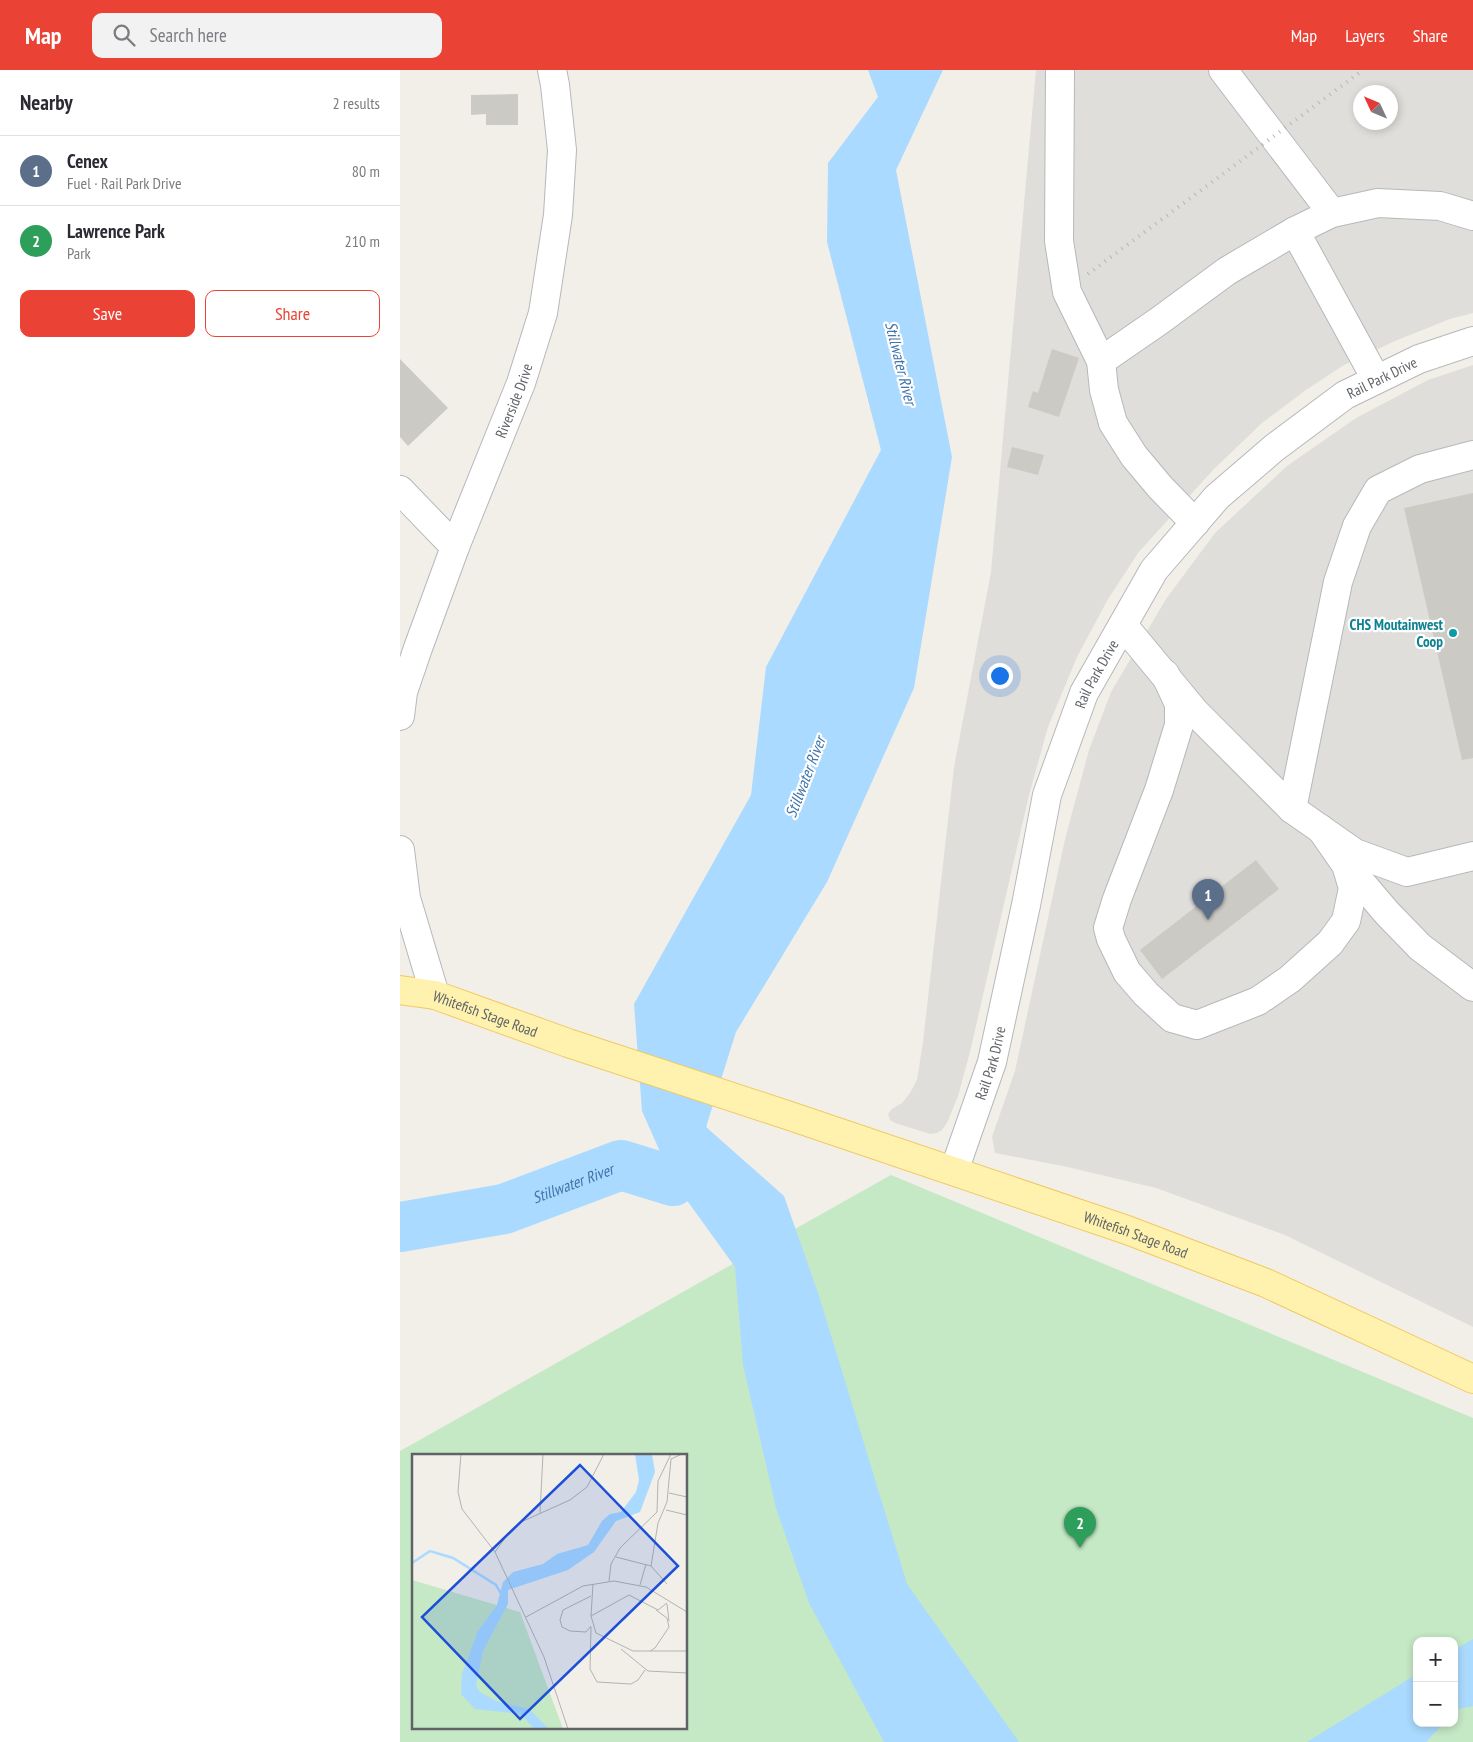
<!DOCTYPE html>
<html lang="en">
<head>
<meta charset="utf-8">
<style>
  :root { --surface:#fff; --page:#f2f2f3; --text:#2b2b33; --muted:#7c7c81; --line:#e1e1e2; --accent:#ea4335 }
  body { margin:0; font-family:"PT Sans Narrow",sans-serif; background:var(--page); color:var(--text) }
  .controls { position:absolute; right:15px; bottom:15px; display:grid; overflow:hidden; border-radius:10px; box-shadow:0 2px 8px #0003 }
  .controls button { width:45px; height:45px; display:grid; place-items:center; padding:0; border:0; border-bottom:1px solid var(--line); background:var(--surface); color:var(--text); font:25px sans-serif }
  .compass { position:absolute; left:953px; top:15px; width:45px; height:45px; border-radius:50%; background:var(--surface); box-shadow:0 2px 8px #0003; rotate:314deg }
  .you { position:absolute; left:599px; top:605px; width:18px; height:18px; margin:-12px; border:4px solid #fff; border-radius:50%; background:#1a73e8; box-shadow:0 0 0 8px #1a73e833 }
  .badge { display:grid; place-items:center; width:32px; height:32px; border-radius:50%; background:var(--accent); color:#fff; font-size:16px; font-weight:700 }
  .pin { position:absolute; translate:-50% -41px; filter:drop-shadow(0 1px 2px #0008) }
  .pin::after { content:''; position:absolute; top:26px; width:18px; height:15px; background:inherit; clip-path:polygon(0 0,100% 0,50% 100%) }
  .list { margin:0; padding:0; list-style:none }
  h2 { display:flex; justify-content:space-between; align-items:center; height:65px; margin:0; padding:0 20px; font-size:21px }
  h2 small { font-size:16px; font-weight:400; color:var(--muted) }
  .list li { display:grid; grid-template-columns:32px 1fr auto; gap:15px; align-items:center; box-sizing:border-box; height:70px; padding:0 20px; border-top:1px solid var(--line) }
  .list b { display:block; font-size:19px; white-space:nowrap }
  .list p { margin:0; font-size:16px; white-space:nowrap; color:var(--muted) }
  .list em { font-size:16px; font-style:normal; color:var(--muted) }
  .actions { display:flex; gap:10px; padding:15px 20px }
  .actions a { flex:1; padding:11px 0; border:1px solid var(--accent); border-radius:10px; text-align:center; font-size:18px; color:var(--accent) }
  .actions .main { background:var(--accent); color:#fff }
  .icon { flex:none; width:28px; height:28px; fill:none; stroke:currentColor; stroke-width:2; stroke-linecap:round; stroke-linejoin:round }
  .map { position:relative; flex:none; width:1073px; height:1672px; overflow:hidden }
  header { display:flex; align-items:center; gap:30px; box-sizing:border-box; height:70px; padding:0 25px; background:var(--accent); color:#fff }
  header strong { font-size:24px }
  nav { display:flex; gap:28px; margin-inline-start:auto; font-size:18px }
  .search { width:350px; height:45px; background:var(--page); display:flex; align-items:center; gap:12px; box-sizing:border-box; padding:0 18px; border-radius:10px; color:var(--muted); font-size:19px }
  main { display:flex }
  aside { flex:1; background:var(--surface) }
  .map>svg:first-child { display:block }
  .industrial { fill:#e0deda; fill-rule:evenodd }
  .green { fill:#c5e8c5; fill-rule:evenodd }
  .water { fill:#aadaff }
  .lines { fill:none; stroke-linecap:round; stroke-linejoin:round }
  .river { stroke:#aadaff; stroke-width:50 }
  .building { fill:#cccac5 }
  .minor-casing { stroke:#b5b8bc; stroke-width:30 }
  .major-casing { stroke:#f2c960; stroke-width:30 }
  .minor { stroke:#fff; stroke-width:28 }
  .major { stroke:#fff2af; stroke-width:28 }
  .rail { stroke:#b6b7b8; stroke-width:4; stroke-dasharray:1 6; stroke-linecap:butt }
  .culture-dot { fill:#0f9aa8; stroke:#fff; stroke-width:2 }
  .labels { text-anchor:middle; dominant-baseline:central; stroke-width:4.5; stroke-linejoin:round; paint-order:stroke }
  .street-label { font-size:15px; fill:#5f6368; stroke:#fff }
  .culture-label { font-size:15px; font-weight:bold; fill:#0d838f; stroke:#fff; text-anchor:end }
  .water-label { font-size:16px; font-style:italic; fill:#4174aa; stroke:#fff }
  .inset-river { fill:none; stroke:#aadaff; stroke-width:2.5 }
  .inset-road { fill:none; stroke:#b3b3b1; stroke-width:1 }
  .view { fill:#1d4ed8; fill-opacity:0.15; stroke:#1d4ed8; stroke-width:2.5 }
  .inset-edge { fill:none; stroke:#5f6368; stroke-width:2.5 }
</style>
</head>
<body>
<header>
<strong>Map</strong>
<div class="search"><svg class="icon" aria-label="search" viewBox="0 0 24 24"><circle cx="10" cy="10" r="6"/><path d="M15 15l6 6"/></svg>Search here</div>
<nav><a>Map</a><a>Layers</a><a>Share</a></nav>
</header>
<main>
<aside>
<h2>Nearby<small>2 results</small></h2>
<ul class="list">
<li><span class="badge" style="background:#5c6f8a">1</span><div><b>Cenex</b><p>Fuel · Rail Park Drive</p></div><em>80 m</em></li>
<li><span class="badge" style="background:#2e9e5b">2</span><div><b>Lawrence Park</b><p>Park</p></div><em>210 m</em></li>
</ul>
<div class="actions"><a class="main">Save</a><a>Share</a></div>
</aside>
<div class="map">
<svg width="1073" height="1672" viewBox="0 0 1073 1672">
  <rect width="100%" height="100%" fill="#f1efe8"/>
  <path class="industrial" d="M 636,0 L 1073,0 L 1073,243 L 1050,249 L 995,271 L 944,295 L 906,320 L 862,353 L 813,400 L 738,483 L 707,531 L 677,587 L 648,657 L 629,725 L 570,982 L 558,1026 L 547,1053 L 542,1060 L 537,1063 L 530,1064 L 495,1053 L 490,1050 L 488,1044 L 492,1039 L 502,1033 L 510,1023 L 517,1010 L 523,972 L 554,697 L 591,502 ZM 961,22 L 991,22 L 991,52 L 961,52 Z
    M 1073,295 L 1073,1257 L 885,1165 L 756,1118 L 663,1096 L 595,1083 L 592,1067 L 615,1001 L 665,769 L 689,680 L 711,622 L 766,529 L 815,463 L 887,396 L 956,348 L 1028,310 Z"/>
  <path class="green" d="M 491,1105 L 1073,1348 L 1073,1672 L 0,1672 L 0,1381 ZM 14,1386 L 286,1386 L 286,1658 L 14,1658 ZM 1017,1571 L 1054,1571 L 1054,1653 L 1017,1653 Z"/>
  <path class="water" d="M 468,0 L 543,0 L 496,100 L 552,387 L 514,618 L 427,812 L 336,962 L 306,1057 L 384,1126 L 418,1223 L 507,1514 L 619,1672 L 484,1672 L 409,1533 L 376,1438 L 343,1295 L 335,1197 L 273,1111 L 242,1041 L 234,934 L 351,725 L 366,597 L 481,380 L 427,172 L 428,93 L 478,27 Z
    M 1073,1569 L 1073,1636 L 1058,1639 L 1054,1643 L 1054,1580 Z
    M 1017,1604 L 1017,1653 L 1044,1653 L 1026,1672 L 907,1672 Z"/>
  <g class="lines">
    <path class="river" id="s1" d="M 0,1157 L 104,1139 L 221,1095 L 273,1111 L 294,1098 L 280,1056"/>
  </g>
  <path class="building" d="M 118,24 L 118,55 L 86,55 L 86,44 L 71,45 L 71,25 Z
    M 652,279 L 679,288 L 659,347 L 628,337 L 633,321 L 638,323 Z
    M 0,289 L 48,338 L 8,376 L 0,367 Z
    M 612,377 L 644,385 L 638,405 L 607,397 Z
    M 1073,423 L 1073,688 L 1062,690 L 1004,438 Z
    M 856,790 L 879,819 L 762,909 L 740,880 Z"/>
  <g class="lines">
    <g class="minor-casing">
      <g id="minor">
        <path d="M 660,0 L 659,171 L 667,222 L 701,291 L 704,320 L 713,353 L 734,386 L 760,417 L 795,453"/>
        <path d="M 823,0 L 932,143"/>
        <path d="M 895,161 L 976,309"/>
        <path d="M 701,291 L 759,251 L 827,201 L 895,161 L 932,143 L 978,133 L 1040,136 L 1073,146"/>
        <path d="M 0,420 L 55,477"/>
        <path d="M 723,555 L 795,642 L 892,739 L 955,783 L 1007,802 L 1073,786"/>
        <path d="M 765,604 L 779,634 L 779,655 L 759,720 L 717,829 L 708,858 L 711,869 L 727,902 L 746,924 L 772,948 L 797,955 L 858,931 L 890,909 L 930,873 L 946,851 L 953,818 L 946,795 L 921,759"/>
        <path id="s2" d="M 0,646 L 3,622 L 18,578 L 55,477 L 121,313 L 143,243 L 158,145 L 162,80 L 155,15 L 152,0"/>
        <path d="M 892,739 L 938,512 L 957,456 L 978,420 L 1020,399 L 1073,385"/>
        <path d="M 0,780 L 6,828 L 35,925"/>
        <path d="M 947,796 L 987,843 L 1020,877 L 1073,917"/>
        <path id="s3" d="M 554,1101 L 592,992 L 626,835 L 647,725 L 684,623 L 754,500 L 817,427 L 874,378 L 945,325 L 1019,289 L 1073,271"/>
      </g>
    </g>
    <g class="major-casing">
      <g id="major">
        <path id="s4" d="M 0,920 L 35,925 L 168,973 L 390,1046 L 727,1160 L 866,1213 L 1073,1309"/>
      </g>
    </g>
    <use href="#minor" class="minor"/>
    <use href="#major" class="major"/>
    <path class="rail" d="M 688,204 L 963,0"/>
  </g>
  <circle class="culture-dot" cx="1053" cy="563" r="5"/>
  <g class="labels">
    <g class="street-label">
      <text stroke="none"><textPath href="#s3" startOffset="939">Rail Park Drive</textPath></text>
      <text stroke="none"><textPath href="#s2" startOffset="336">Riverside Drive</textPath></text>
      <text stroke="none"><textPath href="#s3" startOffset="519">Rail Park Drive</textPath></text>
      <text stroke="none"><textPath href="#s4" startOffset="89">Whitefish Stage Road</textPath></text>
      <text stroke="none"><textPath href="#s3" startOffset="114">Rail Park Drive</textPath></text>
      <text stroke="none"><textPath href="#s4" startOffset="776">Whitefish Stage Road</textPath></text>
    </g>
    <g class="culture-label">
      <text x="1043" y="554">CHS Moutainwest<tspan x="1043" dy="17">Coop</tspan></text>
    </g>
    <g class="water-label">
      <text transform="translate(501 293) rotate(76)">Stillwater River</text>
      <text transform="translate(405 707) rotate(-69)">Stillwater River</text>
      <text stroke="none"><textPath href="#s1" startOffset="179">Stillwater River</textPath></text>
    </g>
  </g>
  <g transform="translate(12 1384)">
    <rect width="275" height="275" fill="#f1efe8"/>
    <path d="M 0,126 L 108,158 L 151,275 L 0,275 Z" fill="#c5e8c5"/>
    <path d="M 223,0 L 240,0 L 243,18 L 228,58 L 204,67 L 182,98 L 156,116 L 96,136 L 96,150 L 71,197 L 64,232 L 68,238 L 84,247 L 117,255 L 137,275 L 122,275 L 109,260 L 63,255 L 49,240 L 50,220 L 66,177 L 85,151 L 91,128 L 101,118 L 131,110 L 145,100 L 176,91 L 190,67 L 198,60 L 209,58 L 224,38 L 227,26 Z" fill="#aadaff"/>
    <path class="inset-river" d="M 0,109 L 18,97 L 41,104 L 84,131 L 88,138 L 93,135"/>
    <path class="inset-road" d="M 49,0 L 46,38 L 50,55 L 83,98 L 132,203 L 156,275M 257,39 L 275,43M 254,56 L 275,61M 128,59 L 131,0M 83,98 L 98,77 L 109,68 L 158,46 L 175,33 L 192,0M 204,103 L 239,112 L 255,130M 239,112 L 246,69 L 255,48 L 259,5 L 270,0M 197,127 L 199,110 L 208,94 L 245,58 L 246,27 L 259,0M 181,130 L 179,162 L 184,179 L 221,197 L 275,197M 228,131 L 234,110M 179,142 L 151,156 L 148,166 L 150,173 L 158,177 L 174,178 L 179,172M 255,150 L 257,167M 179,162 L 217,141 L 246,156 L 255,149M 114,163 L 171,132 L 202,127 L 234,133 L 275,158M 179,173 L 178,215 L 185,228 L 219,230 L 226,226 L 233,216M 209,195 L 236,217 L 275,219M 238,197 L 243,194 L 257,173 L 255,164 L 244,156"/>
    <path class="view" d="M 168,11 L 266,112 L 108,265 L 10,163 Z"/>
    <rect width="275" height="275" class="inset-edge"/>
  </g>
</svg>
<div class="controls">
<button>+</button>
<button>−</button>
</div>
<svg class="compass" viewBox="-18 -18 36 36"><path d="M0-13l5 13h-10z" fill="#e53935"/><path d="M0 13l5-13h-10z" fill="#7c7c81"/></svg>
<div class="you"></div>
<div class="pin badge" style="left:808px;top:850px;background:#5c6f8a">1</div>
<div class="pin badge" style="left:680px;top:1478px;background:#2e9e5b">2</div>
</div>
</main>
</body>
</html>
